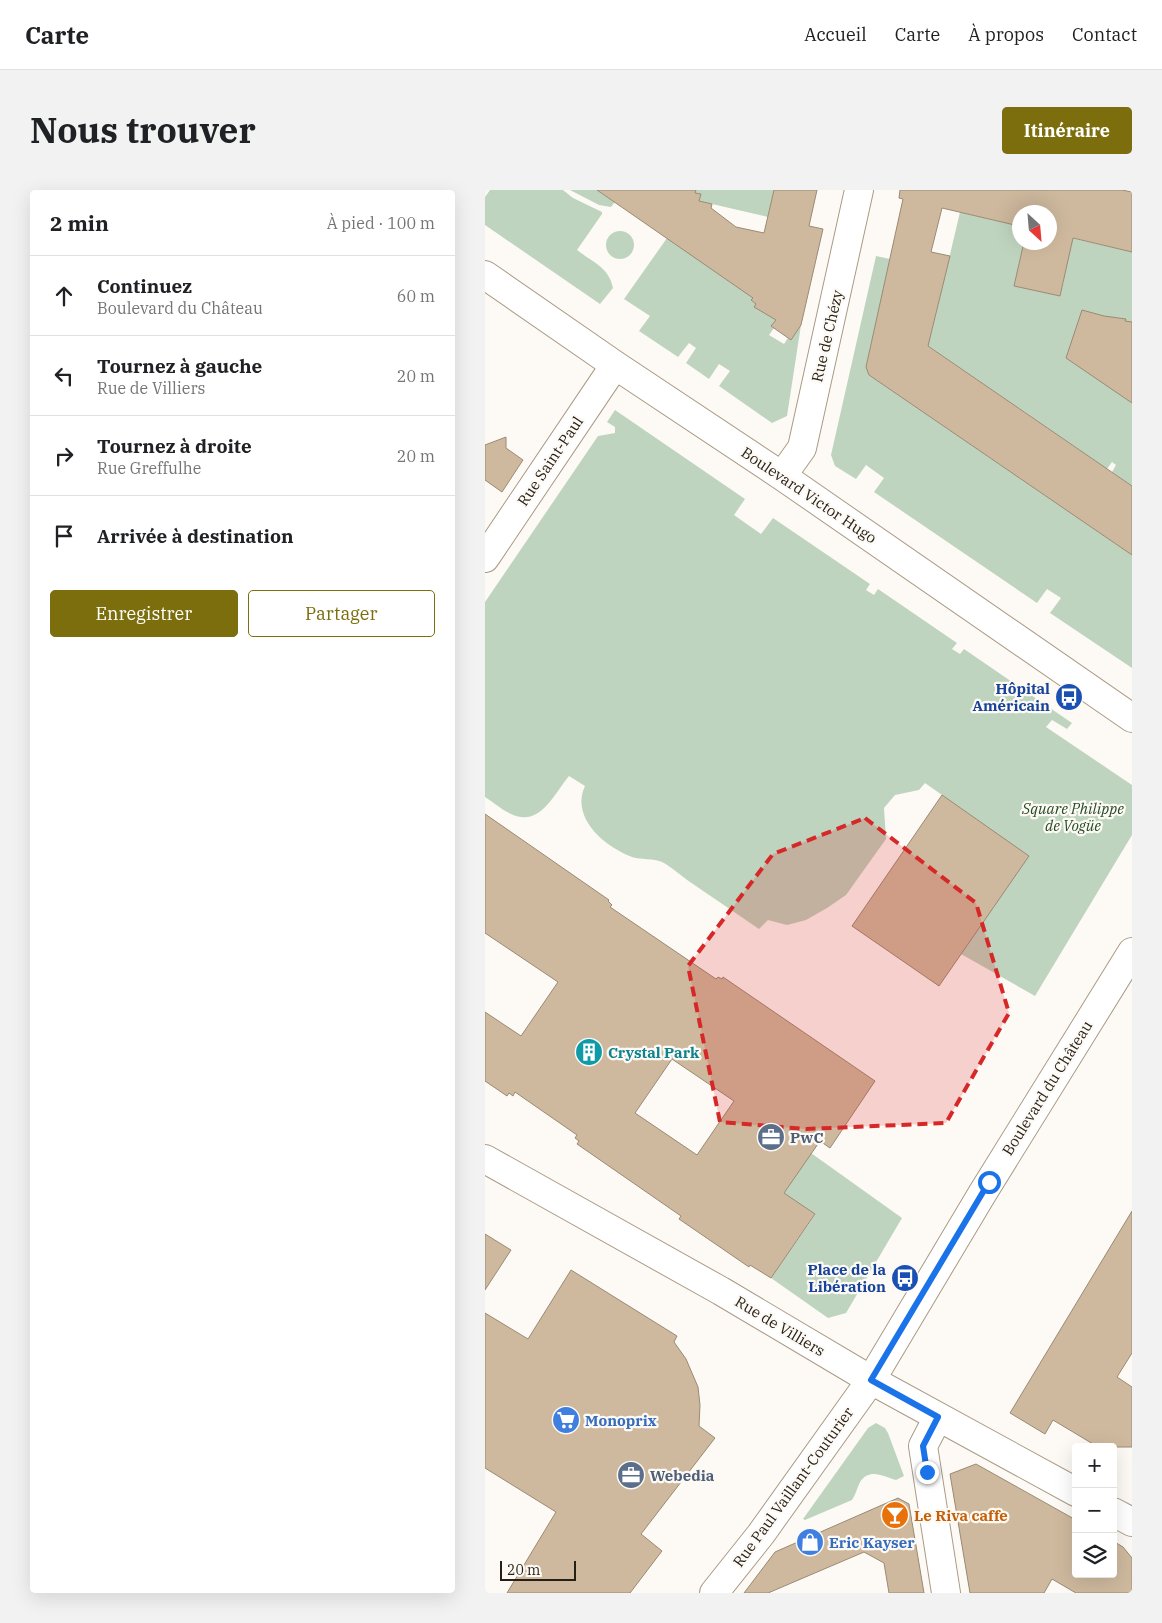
<!DOCTYPE html>
<html lang="fr">
<head>
<meta charset="utf-8">
<style>
  :root { --surface:#fff; --page:#f2f2f2; --text:#202124; --muted:#757577; --line:#e0e0e0; --accent:#7c6e0c }
  body { margin:0; font-family:"IBM Plex Serif",serif; background:var(--page); color:var(--text) }
  .controls { position:absolute; right:15px; bottom:15px; display:grid; overflow:hidden; border-radius:5px; box-shadow:0 5px 20px #0002 }
  .controls button { width:45px; height:45px; display:grid; place-items:center; padding:0; border:0; border-bottom:1px solid var(--line); background:var(--surface); color:var(--text); font:25px sans-serif }
  .compass { position:absolute; left:527px; top:15px; width:45px; height:45px; border-radius:50%; background:var(--surface); box-shadow:0 5px 20px #0002; rotate:154deg }
  .scale { position:absolute; left:15px; bottom:12px; width:76px; box-sizing:border-box; padding-left:5px; border:2px solid #251f16; border-top:0; font-size:14px; line-height:18px; white-space:nowrap; color:#251f16; -webkit-text-stroke:4px #fdfaf5; paint-order:stroke }
  .stop { position:absolute; width:15px; height:15px; margin:-11px; border:4px solid #1a73e8; border-radius:50%; background:#fff }
  .stop.end { background:#1a73e8; border-color:#fff; box-shadow:0 1px 5px #0008 }
  .list { margin:0; padding:0; list-style:none }
  h2 { display:flex; justify-content:space-between; align-items:center; height:65px; margin:0; padding:0 20px; font-size:21px }
  h2 small { font-size:16px; font-weight:400; color:var(--muted) }
  .list li { display:grid; grid-template-columns:32px 1fr auto; gap:15px; align-items:center; box-sizing:border-box; height:80px; padding:0 20px; border-top:1px solid var(--line) }
  .list b { display:block; font-size:19px; white-space:nowrap }
  .list p { margin:0; font-size:16px; white-space:nowrap; color:var(--muted) }
  .list em { font-size:16px; font-style:normal; color:var(--muted) }
  .actions { display:flex; gap:10px; padding:15px 20px }
  .actions a { flex:1; padding:11px 0; border:1px solid var(--accent); border-radius:5px; text-align:center; font-size:18px; color:var(--accent) }
  .actions .main { background:var(--accent); color:#fff }
  .icon { flex:none; width:28px; height:28px; fill:none; stroke:currentColor; stroke-width:2; stroke-linecap:round; stroke-linejoin:round }
  .map { position:relative; flex:none; width:647px; height:1403px; overflow:hidden; border-radius:5px }
  header { display:flex; align-items:center; gap:30px; box-sizing:border-box; height:70px; padding:0 25px; background:var(--surface); border-bottom:1px solid var(--line) }
  header strong { font-size:24px }
  nav { display:flex; gap:28px; margin-inline-start:auto; font-size:18px }
  .intro { display:flex; align-items:center; justify-content:space-between; box-sizing:border-box; height:120px; padding:0 30px }
  h1 { margin:0; font-size:35px }
  .button { padding:12px 22px; border-radius:5px; background:var(--accent); color:#fff; font-size:18px; font-weight:700 }
  main { display:flex; gap:30px; padding:0 30px }
  aside { flex:1; background:var(--surface); border-radius:5px; box-shadow:0 5px 20px #0002 }
  .map>svg:first-child { display:block }
  .green { fill:#bfd4bf }
  .building { fill:#ceb99e; stroke:#9a8a74; fill-rule:evenodd }
  .lines { fill:none; stroke-linecap:round; stroke-linejoin:round }
  .minor-casing { stroke:#ab9a84; stroke-width:30 }
  .minor { stroke:#fff; stroke-width:28 }
  .route { stroke:#1a73e8; stroke-width:6 }
  .marked { fill:#d62828; fill-opacity:0.2; stroke:#d62828; stroke-width:4; stroke-dasharray:10 6; stroke-linejoin:round }
  .labels { text-anchor:middle; dominant-baseline:central; stroke-width:4.5; stroke-linejoin:round; paint-order:stroke }
  .street-label { font-size:15px; fill:#251f16; stroke:#fdfaf5 }
  .transit-label { font-size:15px; font-weight:bold; fill:#164399; stroke:#fdfaf5; text-anchor:end }
  .park-label { font-size:15px; font-style:italic; fill:#264b27; stroke:#fdfaf5 }
  .culture-label { font-size:15px; font-weight:bold; fill:#0d838f; stroke:#fdfaf5; text-anchor:start }
  .service-label { font-size:15px; font-weight:bold; fill:#4e5e75; stroke:#fdfaf5; text-anchor:start }
  .shop-label { font-size:15px; font-weight:bold; fill:#366cbe; stroke:#fdfaf5; text-anchor:start }
  .food-label { font-size:15px; font-weight:bold; fill:#c56008; stroke:#fdfaf5; text-anchor:start }
</style>
</head>
<body>
<header>
<strong>Carte</strong>
<nav><a>Accueil</a><a>Carte</a><a>À propos</a><a>Contact</a></nav>
</header>
<div class="intro"><h1>Nous trouver</h1><a class="button">Itinéraire</a></div>
<main>
<aside>
<h2>2 min<small>À pied · 100 m</small></h2>
<ul class="list">
<li><svg class="icon" aria-label="ahead" viewBox="0 0 24 24"><path d="M12 20V5M6 11l6-6 6 6"/></svg><div><b>Continuez</b><p>Boulevard du Château</p></div><em>60 m</em></li>
<li><svg class="icon" aria-label="left" viewBox="0 0 24 24"><path d="M17 20v-9H6M10 6l-5 5 5 5"/></svg><div><b>Tournez à gauche</b><p>Rue de Villiers</p></div><em>20 m</em></li>
<li><svg class="icon" aria-label="right" viewBox="0 0 24 24"><path d="M7 20v-9h11M14 6l5 5-5 5"/></svg><div><b>Tournez à droite</b><p>Rue Greffulhe</p></div><em>20 m</em></li>
<li><svg class="icon" aria-label="arrive" viewBox="0 0 24 24"><path d="M6 21V4h12l-3 4 3 4H6"/></svg><div><b>Arrivée à destination</b></div></li>
</ul>
<div class="actions"><a class="main">Enregistrer</a><a>Partager</a></div>
</aside>
<div class="map">
<svg width="647" height="1403" viewBox="0 0 647 1403">
  <rect width="100%" height="100%" fill="#fdfaf5"/>
  <path class="green" d="M 5,0 L 78,0 L 88,8 L 117,22 L 117,24 L 92,60 C 107,72 124,77 128,98 L 115,114 L 0,35 L 0,7 Z
    M 85,0 L 112,0 L 130,12 L 126,17 L 114,15 Z
    M 211,0 L 289,0 L 283,27 L 214,11 L 216,4 L 210,3 Z
    M 475,22 L 534,36 L 534,52 L 539,53 L 529,96 L 575,106 L 579,90 L 554,84 L 564,52 L 582,47 L 647,62 L 647,296 L 627,282 L 631,275 L 627,272 L 622,279 L 439,153 L 447,141 Z
    M121 55a14 14 0 1 1 28 0a14 14 0 1 1-28 0Z
    M 182,48 L 269,105 L 266,110 L 271,114 L 270,117 L 291,130 L 287,136 L 289,138 L 284,145 L 299,154 L 303,148 L 306,150 L 316,135 L 302,226 L 287,233 L 234,196 L 245,181 L 234,174 L 224,189 L 201,173 L 211,158 L 204,153 L 193,167 L 154,141 L 165,126 L 139,109 Z
    M 391,66 L 405,69 L 381,177 L 384,185 L 647,365 L 647,478 L 565,423 L 576,408 L 562,399 L 552,413 L 389,302 L 399,288 L 381,275 L 371,289 L 350,276 L 346,265 Z
    M 130,220 L 260,309 L 249,325 L 276,344 L 288,328 L 385,394 L 381,400 L 389,405 L 393,399 L 472,453 L 467,459 L 475,464 L 479,459 L 587,533 L 582,539 L 567,530 L 561,537 L 647,595 L 647,645 L 550,806 L 476,764 L 457,605 L 440,593 L 434,600 L 410,605 L 399,618 L 401,649 L 361,705 L 342,718 L 321,730 L 302,735 L 283,730 L 274,739 C 251,723 228,708 205,692 C 196,686 187,677 177,672 C 168,668 156,670 147,667 C 120,657 85,628 100,596 L 84,586 C 69,604 55,638 26,624 C 17,620 8,612 0,607 L 0,412 L 113,246 L 130,243 L 130,237 L 122,232 Z
    M 326,963 L 417,1028 L 361,1123 L 343,1128 L 286,1088 L 330,1025 L 299,1003 Z
    M 391,1233 L 400,1238 L 403,1243 L 419,1286 L 411,1290 C 399,1287 385,1277 375,1292 C 372,1298 371,1304 367,1310 L 320,1330 L 318,1329 L 383,1238 Z"/>
  <path class="building" d="M 112,0 L 211,0 L 210,3 L 216,4 L 214,11 L 227,14 L 226,18 L 251,37 L 279,43 L 289,0 L 332,0 L 324,36 L 338,39 L 316,135 L 306,150 L 286,136 L 291,130 L 269,117 L 271,114 L 266,110 L 268,108 Z
    M 415,0 L 637,0 L 647,2 L 647,62 L 588,48 L 575,106 L 529,96 L 539,52 L 564,52 L 564,22 L 534,22 L 534,36 L 457,18 L 446,62 L 465,66 L 443,156 L 647,296 L 647,365 L 384,185 L 381,177 L 418,9 L 414,8 Z
    M 597,120 L 619,126 L 641,129 L 640,131 L 647,132 L 647,213 L 581,168 Z
    M 21,247 L 21,258 L 38,270 L 17,302 L 0,290 L 0,255 Z
    M 457,605 L 544,666 L 454,796 L 367,736 Z
    M 0,624 L 124,710 L 123,711 L 127,715 L 125,717 L 231,789 L 233,787 L 237,789 L 238,787 L 390,891 L 345,958 L 335,951 L 299,1003 L 330,1024 L 286,1088 L 265,1075 L 264,1077 L 194,1029 L 196,1026 L 92,954 L 94,951 L 90,948 L 92,945 L 30,902 L 28,906 L 24,903 L 22,906 L 0,891 L 0,822 L 36,846 L 73,792 L 0,743 ZM 187,869 L 249,911 L 212,965 L 150,923 Z
    M 647,1021 L 647,1163 L 632,1187 L 647,1197 L 647,1257 L 613,1257 L 568,1230 L 560,1244 L 525,1223 Z
    M 0,1044 L 26,1060 L 0,1100 Z
    M 86,1080 L 192,1146 L 189,1152 L 201,1169 L 213,1197 L 215,1215 L 214,1236 L 230,1248 L 156,1344 L 177,1361 L 145,1403 L 22,1403 L 71,1322 L 0,1278 L 0,1123 L 43,1149 Z
    M 491,1274 L 591,1330 L 591,1384 L 628,1384 L 628,1351 L 638,1357 L 647,1368 L 647,1403 L 591,1403 L 567,1389 L 559,1403 L 485,1403 L 465,1284 Z
    M 413,1308 L 424,1314 L 439,1403 L 404,1403 L 399,1373 L 379,1362 L 283,1403 L 259,1403 L 290,1362 Z"/>
  <g class="lines">
    <g class="minor-casing">
      <path id="minor" d="M 0,85 L 130,175 L 297,286 L 647,528
        M 297,286 L 317,258 L 374,0
        M 0,368 L 130,175
        M 0,969 L 236,1101 L 386,1190 L 591,1302
        M 453,1227 L 438,1256 L 461,1403
        M 628,1322 L 647,1332
        M 229,1403 L 276,1344 L 386,1190 L 497,1004 L 647,762"/>
    </g>
    <use href="#minor" class="minor"/>
  </g>
  <g class="lines">
    <path class="route" d="M 442,1282 L 438,1256 L 453,1227 L 386,1190 L 504,992"/>
  </g>
  <path class="marked" d="M 380,628 L 491,713 L 524,823 L 461,933 L 321,939 L 235,932 L 203,776 L 288,664 Z"/>
  <defs>
    <g id="bus-disc" transform="scale(1.4375)"><circle r="9.5" fill="#1a4fb4" stroke="#fdfaf5"/><path d="M-5-6H5V4H4V6H2V4H-2V6H-4V4H-5ZM-3.5-4V0h7V-4ZM-3.5 1.2v1.5H-2V1.2ZM2 1.2v1.5H3.5V1.2Z" fill="#fff"/></g>
    <g id="building-disc" transform="scale(1.4375)"><circle r="9.5" fill="#0f9aa8" stroke="#fdfaf5"/><path d="M-4-6H4V6H1V3H-1V6H-4ZM-2.5-4.3h1.7v1.8h-1.7ZM.8-4.3h1.7v1.8H.8ZM-2.5-1h1.7V.8h-1.7ZM.8-1h1.7V.8H.8Z" fill="#fff"/></g>
    <g id="office-disc" transform="scale(1.4375)"><circle r="9.5" fill="#5c6f8a" stroke="#fdfaf5"/><path d="M-6-3h4V-5.5h4V-3h4V5H-6ZM-1-4.5V-3h2v-1.5ZM-6 0V1H6V0Z" fill="#fff"/></g>
    <g id="supermarket-disc" transform="scale(1.4375)"><circle r="9.5" fill="#3f7fe0" stroke="#fdfaf5"/><path d="M-6-5.5h2.5l.6 2H6L4.5 2H-2.5L-4.4-4H-6ZM-1.5 3.2a1.3 1.3 0 1 0 .1 0ZM3 3.2a1.3 1.3 0 1 0 .1 0Z" fill="#fff"/></g>
    <g id="bar-disc" transform="scale(1.4375)"><circle r="9.5" fill="#e8710a" stroke="#fdfaf5"/><path d="M-6-5H6L.8 .8V4.5H3.5V6h-7V4.5H-.8V.8Z" fill="#fff"/></g>
    <g id="shop-disc" transform="scale(1.4375)"><circle r="9.5" fill="#3f7fe0" stroke="#fdfaf5"/><path d="M-5-2.5h2.3a2.7 3.5 0 0 1 5.4 0H5L5.5 6h-11ZM-1.5-2.5h3a1.5 2.3 0 0 0-3 0Z" fill="#fff"/></g>
  </defs>
  <g fill-rule="evenodd">
    <use href="#bus-disc" x="584" y="507"/>
    <use href="#building-disc" x="104" y="862"/>
    <use href="#office-disc" x="286" y="947"/>
    <use href="#bus-disc" x="420" y="1088"/>
    <use href="#supermarket-disc" x="81" y="1230"/>
    <use href="#office-disc" x="146" y="1285"/>
    <use href="#bar-disc" x="410" y="1325"/>
    <use href="#shop-disc" x="325" y="1352"/>
  </g>
  <g class="labels">
    <g class="street-label">
      <text transform="translate(342 146) rotate(-77)">Rue de Chézy</text>
      <text transform="translate(65 271) rotate(-56)">Rue Saint-Paul</text>
      <text transform="translate(324 305) rotate(34)">Boulevard Victor Hugo</text>
      <text transform="translate(562 898) rotate(-58)">Boulevard du Château</text>
      <text transform="translate(295 1136) rotate(31)">Rue de Villiers</text>
      <text transform="translate(308 1297) rotate(-54)">Rue Paul Vaillant-Couturier</text>
    </g>
    <g class="transit-label">
      <text x="565" y="498">Hôpital<tspan x="565" dy="17">Américain</tspan></text>
      <text x="401" y="1079">Place de la<tspan x="401" dy="17">Libération</tspan></text>
    </g>
    <g class="park-label">
      <text x="588" y="618">Square Philippe<tspan x="588" dy="17">de Vogüe</tspan></text>
    </g>
    <g class="culture-label">
      <text x="123" y="862">Crystal Park</text>
    </g>
    <g class="service-label">
      <text x="305" y="947">PwC</text>
      <text x="165" y="1285">Webedia</text>
    </g>
    <g class="shop-label">
      <text x="100" y="1230">Monoprix</text>
      <text x="344" y="1352">Eric Kayser</text>
    </g>
    <g class="food-label">
      <text x="429" y="1325">Le Riva caffe</text>
    </g>
  </g>
</svg>
<div class="controls">
<button>+</button>
<button>−</button>
<button><svg class="icon" aria-label="layers" viewBox="0 0 24 24"><path d="M12 4l9 5-9 5-9-5zM3 14l9 5 9-5"/></svg></button>
</div>
<svg class="compass" viewBox="-18 -18 36 36"><path d="M0-13l5 13h-10z" fill="#e53935"/><path d="M0 13l5-13h-10z" fill="#757577"/></svg>
<div class="scale">20 m</div>
<div class="stop" style="left:504px;top:992px"></div>
<div class="stop end" style="left:442px;top:1282px"></div>
</div>
</main>
</body>
</html>
